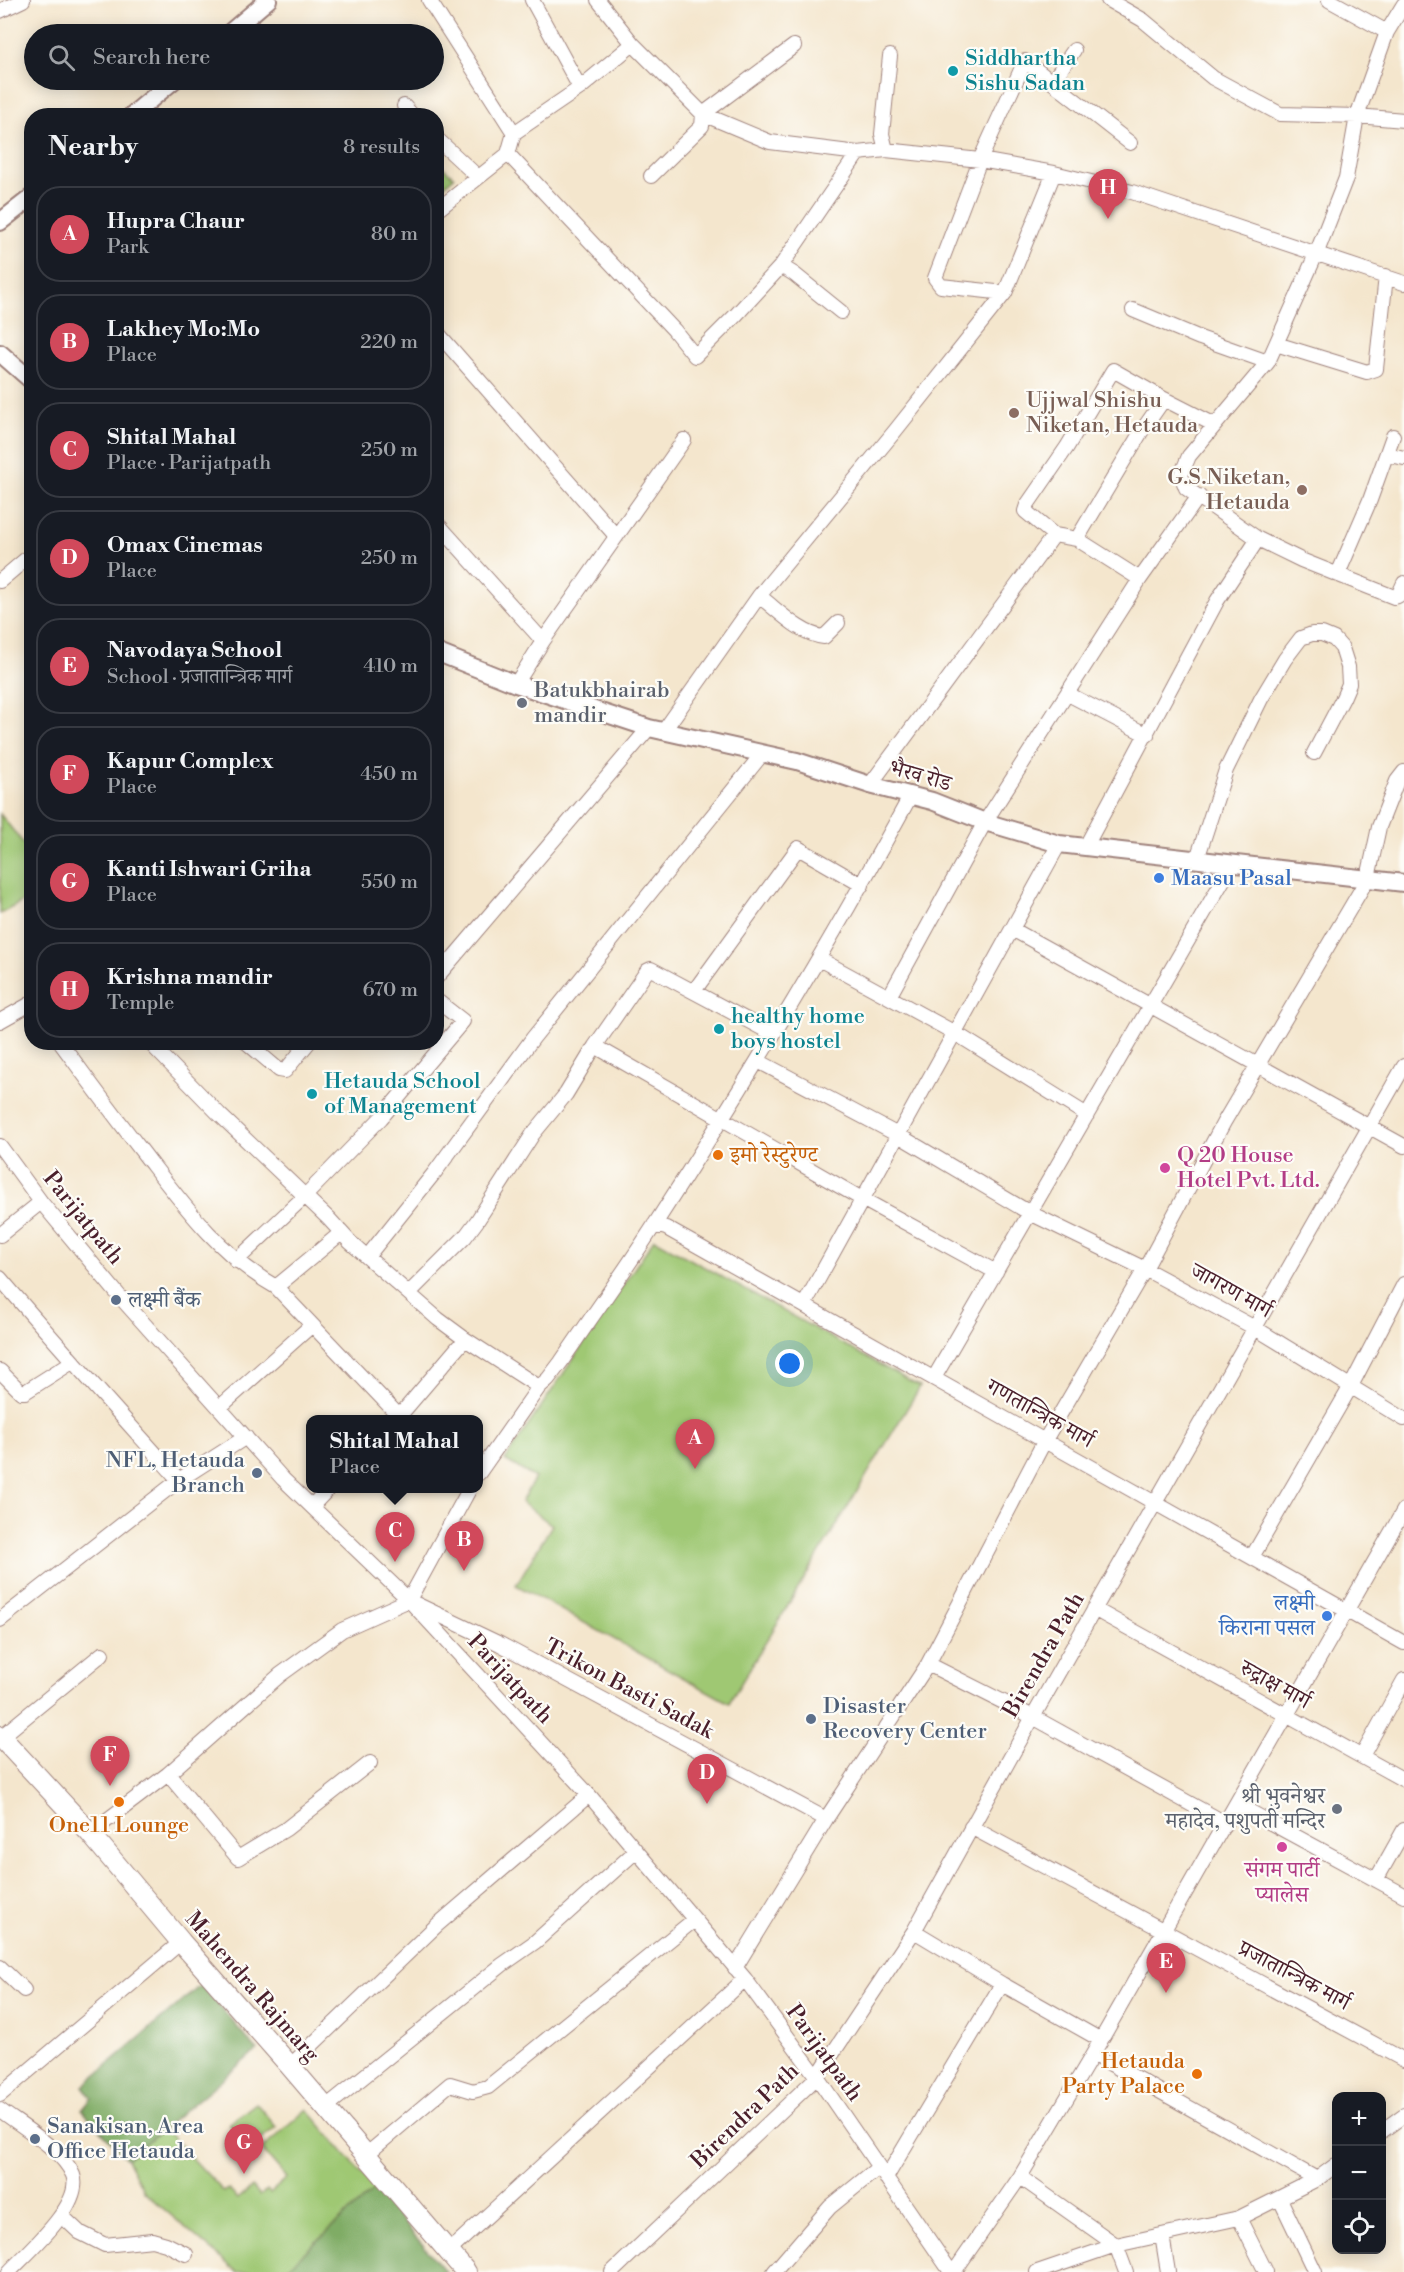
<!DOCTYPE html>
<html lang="en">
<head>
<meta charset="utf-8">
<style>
  :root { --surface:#171b24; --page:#242831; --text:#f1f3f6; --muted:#9ea1a6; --line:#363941; --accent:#d1495b }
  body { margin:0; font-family:"Libre Bodoni","Noto Serif Devanagari",serif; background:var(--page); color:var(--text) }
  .controls { position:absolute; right:18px; bottom:18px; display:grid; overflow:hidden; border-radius:12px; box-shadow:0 3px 15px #0003 }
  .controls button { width:54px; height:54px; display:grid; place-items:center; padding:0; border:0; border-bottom:2px solid var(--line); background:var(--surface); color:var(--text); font:30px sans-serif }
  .you { position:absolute; left:790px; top:1364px; width:21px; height:21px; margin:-15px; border:4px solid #fff; border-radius:50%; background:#1a73e8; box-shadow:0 0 0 9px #1a73e833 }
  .badge { display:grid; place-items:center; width:39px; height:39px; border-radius:50%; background:var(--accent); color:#fff; font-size:20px; font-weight:700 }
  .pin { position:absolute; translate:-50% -50px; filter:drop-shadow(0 2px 3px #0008) }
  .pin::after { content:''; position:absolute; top:32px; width:21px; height:18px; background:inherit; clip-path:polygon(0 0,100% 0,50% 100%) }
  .popup { position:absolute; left:306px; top:1415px; width:177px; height:78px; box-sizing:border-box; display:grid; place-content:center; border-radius:12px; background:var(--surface); filter:drop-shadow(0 2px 4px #0005); font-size:20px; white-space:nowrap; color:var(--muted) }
  .popup b { font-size:22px; color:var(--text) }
  .popup::after { content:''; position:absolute; left:50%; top:100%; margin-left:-12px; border:12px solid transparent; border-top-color:var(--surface) }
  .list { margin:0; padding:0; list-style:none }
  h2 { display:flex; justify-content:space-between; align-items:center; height:78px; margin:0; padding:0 24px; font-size:26px }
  h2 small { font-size:20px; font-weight:400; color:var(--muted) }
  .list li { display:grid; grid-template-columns:39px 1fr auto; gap:18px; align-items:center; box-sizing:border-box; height:96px; margin:0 12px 12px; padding:0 12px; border:2px solid var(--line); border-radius:24px }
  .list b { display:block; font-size:22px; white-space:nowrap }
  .list p { margin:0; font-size:20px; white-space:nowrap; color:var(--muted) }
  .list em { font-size:20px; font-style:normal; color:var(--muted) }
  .icon { flex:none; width:33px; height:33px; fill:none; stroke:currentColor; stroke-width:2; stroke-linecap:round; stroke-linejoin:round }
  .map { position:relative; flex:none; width:1404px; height:2272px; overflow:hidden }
  .search { position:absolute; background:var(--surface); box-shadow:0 3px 15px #0003; left:24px; top:24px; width:420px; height:66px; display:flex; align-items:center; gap:15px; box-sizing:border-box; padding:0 21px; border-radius:33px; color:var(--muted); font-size:22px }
  .panel { position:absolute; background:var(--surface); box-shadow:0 3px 15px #0003; left:24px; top:108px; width:420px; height:942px; border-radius:24px }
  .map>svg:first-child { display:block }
  .green { fill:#9fc873; stroke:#74744f; stroke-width:1.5 }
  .forest { fill:#7fac65; stroke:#646648; stroke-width:1.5 }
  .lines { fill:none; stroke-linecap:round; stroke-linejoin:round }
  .minor-casing { stroke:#9f827c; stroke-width:16 }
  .major-casing { stroke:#9f827c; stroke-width:20 }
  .highway-casing { stroke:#9f827c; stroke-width:22 }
  .minor { stroke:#fff; stroke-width:14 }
  .major { stroke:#fff; stroke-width:16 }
  .highway { stroke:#fff; stroke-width:20 }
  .culture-dot { fill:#0f9aa8; stroke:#fdfcf7; stroke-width:2 }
  .education-dot { fill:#8d6e63; stroke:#fdfcf7; stroke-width:2 }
  .worship-dot { fill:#6b7280; stroke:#fdfcf7; stroke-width:2 }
  .shop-dot { fill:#3f7fe0; stroke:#fdfcf7; stroke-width:2 }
  .food-dot { fill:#e8710a; stroke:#fdfcf7; stroke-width:2 }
  .hotel-dot { fill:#d1479c; stroke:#fdfcf7; stroke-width:2 }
  .service-dot { fill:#5c6f8a; stroke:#fdfcf7; stroke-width:2 }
  .labels { text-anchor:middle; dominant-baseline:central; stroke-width:4.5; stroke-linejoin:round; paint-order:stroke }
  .culture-label { font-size:22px; fill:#0d838f; stroke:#fdfcf7; text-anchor:start }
  .education-label { font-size:22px; fill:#785e54; stroke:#fdfcf7; text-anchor:start }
  .worship-label { font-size:22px; fill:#5b616d; stroke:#fdfcf7; text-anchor:start }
  .street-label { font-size:22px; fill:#4a1f2b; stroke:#fdfcf7 }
  .shop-label { font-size:22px; fill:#366cbe; stroke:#fdfcf7; text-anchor:start }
  .food-label { font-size:22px; fill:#c56008; stroke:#fdfcf7; text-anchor:start }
  .hotel-label { font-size:22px; fill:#b23c85; stroke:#fdfcf7; text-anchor:start }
  .service-label { font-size:22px; fill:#4e5e75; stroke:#fdfcf7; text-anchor:start }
</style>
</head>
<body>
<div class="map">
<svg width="1404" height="2272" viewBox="0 0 1404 2272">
  <rect width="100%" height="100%" fill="#fdfcf7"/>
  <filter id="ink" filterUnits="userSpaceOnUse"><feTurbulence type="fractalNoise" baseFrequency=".0167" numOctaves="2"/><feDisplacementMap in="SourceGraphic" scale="12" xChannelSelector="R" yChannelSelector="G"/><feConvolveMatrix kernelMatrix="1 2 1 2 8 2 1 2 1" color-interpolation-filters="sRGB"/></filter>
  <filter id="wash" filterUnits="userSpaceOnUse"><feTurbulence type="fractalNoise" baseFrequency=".008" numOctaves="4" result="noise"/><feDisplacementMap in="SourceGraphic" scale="24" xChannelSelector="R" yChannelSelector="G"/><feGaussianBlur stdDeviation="1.35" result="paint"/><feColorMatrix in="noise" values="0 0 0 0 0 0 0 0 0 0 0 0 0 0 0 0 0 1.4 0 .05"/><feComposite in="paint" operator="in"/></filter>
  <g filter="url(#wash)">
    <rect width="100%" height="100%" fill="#f4e6cd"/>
    <path class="green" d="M 436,161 L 454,177 L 437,192 L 436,192 Z
      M 0,814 L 31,853 L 31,897 L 0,914 Z
      M 654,1239 L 920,1387 L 729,1703 L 516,1585 L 552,1525 L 521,1502 L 535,1478 L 505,1460 Z
      M 256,2103 L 276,2127 L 261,2140 L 248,2131 L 238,2136 L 229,2124 Z
      M 307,2109 L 375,2189 L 283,2272 L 237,2272 L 144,2192 L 127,2159 L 164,2128 L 224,2192 L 228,2189 L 238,2199 L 252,2187 L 260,2196 L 267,2190 L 270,2193 L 287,2178 L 262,2149 Z"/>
    <path class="forest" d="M 201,1985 L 257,2050 L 127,2159 L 82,2110 L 92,2098 L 83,2086 Z
      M 375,2189 L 446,2272 L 283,2272 Z"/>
  </g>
  <g filter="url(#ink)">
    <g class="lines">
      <g class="minor-casing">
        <path id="minor" d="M 429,0 L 514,133
          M 532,0 L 580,88
          M 598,0 L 633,44 L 703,114 L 770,142 L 858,153 L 886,150 L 980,160 L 1054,173 L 1132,192 L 1404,283
          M 1108,0 L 1143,20 L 1213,78 L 1280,114 L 1357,116 L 1404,120
          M 1329,0 L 1387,32
          M 0,11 L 23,0
          M 1052,82 L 1074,50
          M 404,106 L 413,116
          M 436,138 L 478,177
          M 886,150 L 882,134 L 890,56
          M 508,154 L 674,330 L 695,356 L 736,315 L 781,266 L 858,153
          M 651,176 L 702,126 L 703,114 L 794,46
          M 436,211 L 508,154 L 514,133 L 580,88 L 633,44
          M 781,266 L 794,274 L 841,312
          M 1005,293 L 941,286 L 935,278 L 980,160 L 1025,61 L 1130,143
          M 1133,310 L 1200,338 L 1268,362
          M 436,331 L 616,536
          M 1276,344 L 1367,372 L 1376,369 L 1386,276
          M 1215,425 L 1189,456 L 1181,475 L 1186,488 L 1258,539 L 1301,560 L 1394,597 L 1398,596 L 1404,583
          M 1387,454 L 1404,458
          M 436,522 L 543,641
          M 1054,535 L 1077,539 L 1141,432 L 1164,399 L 1215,425 L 1268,362 L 1317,252 L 1346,178 L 1357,116 L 1387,32 L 1404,4
          M 1077,539 L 1140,579
          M 1338,574 L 1370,500 L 1393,436
          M 0,581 L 32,554
          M 759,596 C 778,610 801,635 824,637 L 838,623
          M 516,684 L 543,641 L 684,440
          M 1068,694 L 1147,735
          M 663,732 L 759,596 L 895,431 L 1005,293 L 1054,173
          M 870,785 L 1054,535 L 1025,511 L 1027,505 L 1067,447 L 1113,370 L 1164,399
          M 1086,846 L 1217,601 L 1258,539
          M 1197,859 L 1226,770 L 1261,699 L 1285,659 L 1301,638 L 1312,634 L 1322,634 L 1334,639 L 1342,648 L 1348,667 L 1349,684 L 1343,698 L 1314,753
          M 1012,929 L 1404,1146
          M 819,959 L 955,1033 L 1087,1115
          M 436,978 L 649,728
          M 694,991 L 798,848 L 862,885
          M 889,997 L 985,822 L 1140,579 L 1199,496
          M 0,1021 L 32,1003
          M 60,1042 C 90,1083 120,1123 151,1163 C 188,1211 223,1257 276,1287 L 399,1416
          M 149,1042 L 219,1114 L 329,1219 L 350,1242 L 438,1319 L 465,1339 L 539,1387
          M 246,1042 L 279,1070 L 285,1071 L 309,1042
          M 595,1046 L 862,1199 L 996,1272
          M 758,1061 L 898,1135 L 1030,1213 L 1145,1269 L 1255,1328 L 1404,1419
          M 0,1146 L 41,1202 L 121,1298 L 283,1479 L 409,1600 L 589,1795 L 745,1979 L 817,2077 L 951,2272
          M 654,1225 L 666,1228 L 1404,1643
          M 0,1235 L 41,1202
          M 367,1257 L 435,1172 L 533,1038 L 763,753
          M 236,1261 L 305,1196 L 381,1118 L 463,1021 L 436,1000
          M 0,1278 C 58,1346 119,1413 179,1480
          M 276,1287 L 341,1233
          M 409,1293 L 465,1237 L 477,1221 L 533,1134 L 566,1094 L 595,1046 L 647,971 L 651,969 L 773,1034
          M 804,1305 L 1059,844
          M 0,1371 L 21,1392 L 25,1392 L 72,1362
          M 934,1378 L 1233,863
          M 220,1407 L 312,1325
          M 396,1420 L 465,1339
          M 479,1473 L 539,1387 L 548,1379 L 561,1362 C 592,1316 625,1271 655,1224 C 745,1084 831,942 911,795
          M 312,1506 L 329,1488
          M 1252,1557 L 1351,1386 L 1404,1284
          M 416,1604 L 500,1644 L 826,1819
          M 1094,1609 L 1404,1780
          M 0,1620 L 179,1480 L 246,1437
          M 928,1664 L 1033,1717 L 1225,1823
          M 1,1737 L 102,1654
          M 1362,1756 L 1404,1680
          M 168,1774 L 238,1858 L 286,1829 L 370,1763
          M 1236,1804 L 1404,1895
          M 971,1827 L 1404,2060
          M 90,1833 L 168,1774 L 280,1675 L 342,1630 L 409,1600 L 470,1488
          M 1376,1880 L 1404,1830
          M 914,1931 L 1002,1984 L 1101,2040
          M 0,1967 L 24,1990
          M 735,1968 L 826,1819 L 928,1664 L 1045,1440 L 1145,1269 L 1224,1122 L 1368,878 L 1379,827 L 1397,781 L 1404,772
          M 1093,2054 L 1317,2179
          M 290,2066 L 436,1926 L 589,1795
          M 0,2095 L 181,1942
          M 326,2107 L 502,1965 L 535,1942 L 635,1852
          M 0,2110 C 21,2126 63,2150 73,2175 C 84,2204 28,2252 9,2272
          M 1382,2131 L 1404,2115
          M 366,2155 L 450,2084 L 473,2091 L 488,2087 L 694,1920
          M 1020,2177 L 1116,2245 L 1126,2272
          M 886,2178 L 1002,1984
          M 1280,2199 L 1315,2272
          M 62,2216 L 79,2232 L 105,2245 L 152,2240 L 166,2244 L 186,2254
          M 1239,2218 L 1266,2272
          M 1162,2235 L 1168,2272
          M 448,2252 L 745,1979
          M 612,2272 L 817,2077 L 914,1931 L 1033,1717 L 1404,1066
          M 774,2272 L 830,2207 L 878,2168
          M 954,2272 L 1020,2177 L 1093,2054 L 1404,1510
          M 1037,2272 L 1116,2245 L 1239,2218 L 1317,2179 L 1336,2165"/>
      </g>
      <g class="major-casing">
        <path id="major" d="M 228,34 L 268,0
          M 131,116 L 174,80
          M 0,222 L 32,197
          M 0,353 L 32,381
          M 436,652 L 516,684 L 649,728 L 797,761 L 870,785 L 932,801 L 985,822 L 1059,844 L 1404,883"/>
      </g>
      <g class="highway-casing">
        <path id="highway" d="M 0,1736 L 90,1833 L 181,1942 L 290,2066 L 466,2272"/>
      </g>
      <use href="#minor" class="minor"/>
      <use href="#major" class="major"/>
      <use href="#highway" class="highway"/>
    </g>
  </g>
  <g class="culture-dot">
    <circle cx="953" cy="71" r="6"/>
    <circle cx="719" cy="1029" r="6"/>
    <circle cx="312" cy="1094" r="6"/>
  </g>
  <g class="education-dot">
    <circle cx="1014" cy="413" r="6"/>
    <circle cx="1302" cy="490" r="6"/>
  </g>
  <g class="worship-dot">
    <circle cx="522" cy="703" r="6"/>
    <circle cx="1337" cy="1809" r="6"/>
  </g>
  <g class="shop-dot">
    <circle cx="1159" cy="878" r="6"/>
    <circle cx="1327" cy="1616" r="6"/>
  </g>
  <g class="food-dot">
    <circle cx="718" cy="1155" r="6"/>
    <circle cx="119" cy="1802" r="6"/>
    <circle cx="1197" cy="2074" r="6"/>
  </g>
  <g class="hotel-dot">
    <circle cx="1165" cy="1168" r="6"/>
    <circle cx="1282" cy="1847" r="6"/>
  </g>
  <g class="service-dot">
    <circle cx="116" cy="1300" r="6"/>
    <circle cx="257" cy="1473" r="6"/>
    <circle cx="811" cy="1719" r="6"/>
    <circle cx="35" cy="2139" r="6"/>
  </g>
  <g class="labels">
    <g class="culture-label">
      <text x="965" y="58">Siddhartha<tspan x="965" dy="25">Sishu Sadan</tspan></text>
      <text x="731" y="1016">healthy home<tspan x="731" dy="25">boys hostel</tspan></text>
      <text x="324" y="1081">Hetauda School<tspan x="324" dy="25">of Management</tspan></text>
    </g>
    <g class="education-label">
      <text x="1026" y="400">Ujjwal Shishu<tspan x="1026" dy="25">Niketan, Hetauda</tspan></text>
      <text x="1290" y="477" text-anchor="end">G.S.Niketan,<tspan x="1290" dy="25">Hetauda</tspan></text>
    </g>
    <g class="worship-label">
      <text x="534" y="690">Batukbhairab<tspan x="534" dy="25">mandir</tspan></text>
      <text x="1325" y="1796" text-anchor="end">श्री भुवनेश्वर<tspan x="1325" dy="25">महादेव, पशुपती मन्दिर</tspan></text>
    </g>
    <g class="street-label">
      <text transform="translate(920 776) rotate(16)">भैरव रोड</text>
      <text transform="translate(83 1218) rotate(51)">Parijatpath</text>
      <text transform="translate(1231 1291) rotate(29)">जागरण मार्ग</text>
      <text transform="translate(1040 1414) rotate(29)">गणतान्त्रिक मार्ग</text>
      <text transform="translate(1044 1655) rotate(-60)">Birendra Path</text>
      <text transform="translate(510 1679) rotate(47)">Parijatpath</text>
      <text transform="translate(1275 1685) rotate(29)">रुद्राक्ष मार्ग</text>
      <text transform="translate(629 1689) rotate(28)">Trikon Basti Sadak</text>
      <text transform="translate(1294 1976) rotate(28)">प्रजातान्त्रिक मार्ग</text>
      <text transform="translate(252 1987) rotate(49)">Mahendra Rajmarg</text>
      <text transform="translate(824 2053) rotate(54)">Parijatpath</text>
      <text transform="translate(745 2116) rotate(-44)">Birendra Path</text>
    </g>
    <g class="shop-label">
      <text x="1171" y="878">Maasu Pasal</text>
      <text x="1315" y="1603" text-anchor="end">लक्ष्मी<tspan x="1315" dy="25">किराना पसल</tspan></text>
    </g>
    <g class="food-label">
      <text x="730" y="1155">इमो रेस्टुरेण्ट</text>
      <text x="119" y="1825" text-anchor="middle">One11 Lounge</text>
      <text x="1185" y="2061" text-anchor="end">Hetauda<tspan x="1185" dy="25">Party Palace</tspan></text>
    </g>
    <g class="hotel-label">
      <text x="1177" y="1155">Q 20 House<tspan x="1177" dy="25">Hotel Pvt. Ltd.</tspan></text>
      <text x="1282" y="1870" text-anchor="middle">संगम पार्टी<tspan x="1282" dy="25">प्यालेस</tspan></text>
    </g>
    <g class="service-label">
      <text x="128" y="1300">लक्ष्मी बैंक</text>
      <text x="245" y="1460" text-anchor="end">NFL, Hetauda<tspan x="245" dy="25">Branch</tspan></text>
      <text x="823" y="1706">Disaster<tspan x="823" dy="25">Recovery Center</tspan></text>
      <text x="47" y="2126">Sanakisan, Area<tspan x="47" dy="25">Office Hetauda</tspan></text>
    </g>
  </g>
</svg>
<div class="controls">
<button>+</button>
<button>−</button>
<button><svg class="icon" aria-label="locate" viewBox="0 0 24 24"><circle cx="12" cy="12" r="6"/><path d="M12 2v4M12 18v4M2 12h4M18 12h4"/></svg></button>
</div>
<div class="you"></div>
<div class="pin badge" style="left:695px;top:1469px">A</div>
<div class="pin badge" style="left:464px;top:1571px">B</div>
<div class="pin badge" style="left:395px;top:1562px">C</div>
<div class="popup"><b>Shital Mahal</b>Place</div>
<div class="pin badge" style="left:707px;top:1804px">D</div>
<div class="pin badge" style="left:1166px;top:1993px">E</div>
<div class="pin badge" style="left:110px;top:1786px">F</div>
<div class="pin badge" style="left:244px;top:2174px">G</div>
<div class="pin badge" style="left:1108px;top:219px">H</div>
<div class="search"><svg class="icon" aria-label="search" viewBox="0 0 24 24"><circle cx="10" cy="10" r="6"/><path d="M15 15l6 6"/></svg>Search here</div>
<section class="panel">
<h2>Nearby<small>8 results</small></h2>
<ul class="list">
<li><span class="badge">A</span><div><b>Hupra Chaur</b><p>Park</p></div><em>80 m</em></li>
<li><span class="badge">B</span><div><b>Lakhey Mo:Mo</b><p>Place</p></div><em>220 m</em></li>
<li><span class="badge">C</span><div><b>Shital Mahal</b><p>Place · Parijatpath</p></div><em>250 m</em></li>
<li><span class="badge">D</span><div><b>Omax Cinemas</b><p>Place</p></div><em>250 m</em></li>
<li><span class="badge">E</span><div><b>Navodaya School</b><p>School · प्रजातान्त्रिक मार्ग</p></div><em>410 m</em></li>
<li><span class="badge">F</span><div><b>Kapur Complex</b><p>Place</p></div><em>450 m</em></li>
<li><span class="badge">G</span><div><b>Kanti Ishwari Griha</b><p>Place</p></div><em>550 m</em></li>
<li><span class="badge">H</span><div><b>Krishna mandir</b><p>Temple</p></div><em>670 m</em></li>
</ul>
</section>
</div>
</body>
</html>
